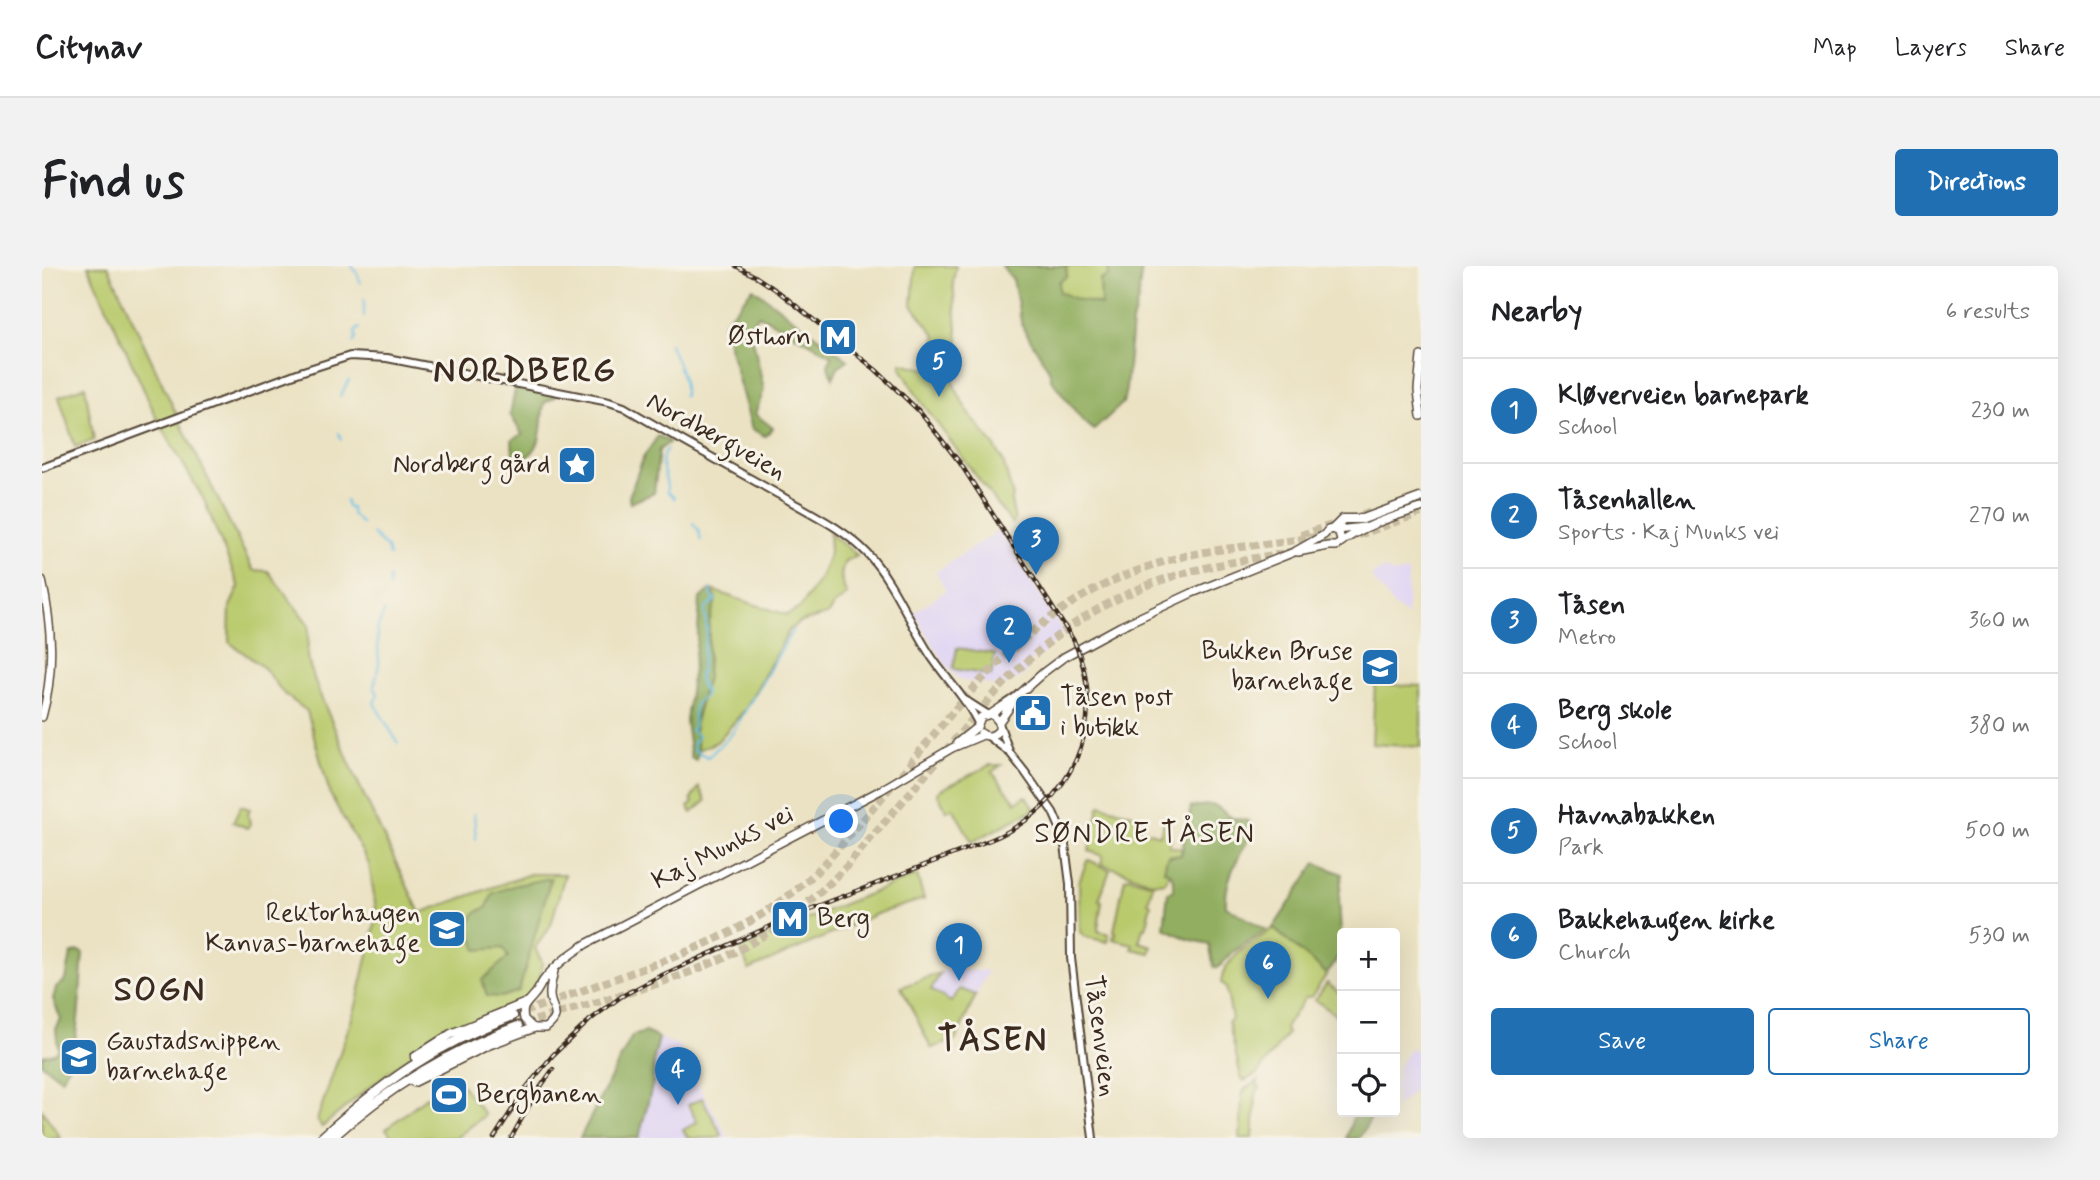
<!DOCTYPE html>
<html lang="en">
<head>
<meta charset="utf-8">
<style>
  :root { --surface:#fff; --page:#f2f2f2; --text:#202124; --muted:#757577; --line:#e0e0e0; --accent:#1f6fb2 }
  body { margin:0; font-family:Mynerve,sans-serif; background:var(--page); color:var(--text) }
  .controls { position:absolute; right:21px; bottom:21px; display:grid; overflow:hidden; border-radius:7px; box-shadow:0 7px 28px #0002 }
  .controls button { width:63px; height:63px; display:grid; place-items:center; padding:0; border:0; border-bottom:2px solid var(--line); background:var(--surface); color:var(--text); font:35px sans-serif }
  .you { position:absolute; left:800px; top:556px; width:24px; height:24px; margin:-18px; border:5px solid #fff; border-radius:50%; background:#1a73e8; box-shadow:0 0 0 10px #1a73e833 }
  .badge { display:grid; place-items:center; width:46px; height:46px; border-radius:50%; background:var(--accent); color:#fff; font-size:23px; font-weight:700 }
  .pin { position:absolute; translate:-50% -58px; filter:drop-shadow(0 2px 4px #0008) }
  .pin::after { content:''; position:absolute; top:37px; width:24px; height:21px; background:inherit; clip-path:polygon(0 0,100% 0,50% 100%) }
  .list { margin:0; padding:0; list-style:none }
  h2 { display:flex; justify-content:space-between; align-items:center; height:91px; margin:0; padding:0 28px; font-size:30px }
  h2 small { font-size:23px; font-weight:400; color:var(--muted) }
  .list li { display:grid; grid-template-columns:46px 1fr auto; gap:21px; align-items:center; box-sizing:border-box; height:105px; padding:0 28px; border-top:2px solid var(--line) }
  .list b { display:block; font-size:26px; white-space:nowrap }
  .list p { margin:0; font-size:23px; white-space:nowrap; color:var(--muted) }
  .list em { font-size:23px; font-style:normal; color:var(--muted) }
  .actions { display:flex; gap:14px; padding:21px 28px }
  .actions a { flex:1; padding:16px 0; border:2px solid var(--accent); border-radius:7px; text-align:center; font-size:24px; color:var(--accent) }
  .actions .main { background:var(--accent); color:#fff }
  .icon { flex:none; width:38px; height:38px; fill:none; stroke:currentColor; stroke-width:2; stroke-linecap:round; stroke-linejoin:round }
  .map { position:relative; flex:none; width:1379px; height:872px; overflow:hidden; border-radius:7px }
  header { display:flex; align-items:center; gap:42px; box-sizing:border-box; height:98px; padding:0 35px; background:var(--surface); border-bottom:2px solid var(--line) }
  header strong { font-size:33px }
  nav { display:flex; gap:38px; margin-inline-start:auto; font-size:24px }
  .intro { display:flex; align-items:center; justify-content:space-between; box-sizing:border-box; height:168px; padding:0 42px }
  h1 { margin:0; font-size:49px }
  .button { padding:18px 32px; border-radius:7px; background:var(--accent); color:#fff; font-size:24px; font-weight:700 }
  main { display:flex; gap:42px; padding:0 42px }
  aside { flex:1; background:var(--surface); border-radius:7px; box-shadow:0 7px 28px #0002 }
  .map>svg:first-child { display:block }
  .built { fill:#e0d4f4 }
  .green { fill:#b9ca6d; stroke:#7a7a46; stroke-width:2 }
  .forest { fill:#92ae60; stroke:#666c3f; stroke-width:2 }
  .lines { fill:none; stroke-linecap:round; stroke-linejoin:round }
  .stream { stroke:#68bee5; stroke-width:2 }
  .trunk-tunnel { stroke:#c8bda2; stroke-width:8; stroke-dasharray:8 4; stroke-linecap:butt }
  .tertiary-casing { stroke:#554637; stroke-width:10 }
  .secondary-casing { stroke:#554637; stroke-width:10 }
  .trunk-casing { stroke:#554637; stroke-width:11 }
  .tertiary { stroke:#fff; stroke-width:6 }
  .secondary { stroke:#fff; stroke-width:7 }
  .trunk { stroke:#fff; stroke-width:8 }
  .rail-casing { stroke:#3b2a1e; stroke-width:4.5 }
  .rail { stroke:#f7f3e8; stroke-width:2; stroke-dasharray:5; stroke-linecap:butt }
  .labels { text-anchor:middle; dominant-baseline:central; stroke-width:6; stroke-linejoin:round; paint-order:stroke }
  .poi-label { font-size:26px; fill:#3b2a1e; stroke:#f7f3e8; text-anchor:end }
  .street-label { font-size:26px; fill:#3b2a1e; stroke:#f7f3e8 }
  .neighbourhood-label { font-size:28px; letter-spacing:2px; fill:#3b2a1e; stroke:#f7f3e8 }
  .district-label { font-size:33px; font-weight:bold; letter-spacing:2px; fill:#3b2a1e; stroke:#f7f3e8 }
</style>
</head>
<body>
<header>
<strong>Citynav</strong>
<nav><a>Map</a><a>Layers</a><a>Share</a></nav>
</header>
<div class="intro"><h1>Find us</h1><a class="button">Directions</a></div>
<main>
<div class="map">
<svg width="1379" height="872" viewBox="0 0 1379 872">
  <rect width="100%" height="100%" fill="#f7f3e8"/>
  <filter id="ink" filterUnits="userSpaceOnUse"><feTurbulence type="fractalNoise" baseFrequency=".0143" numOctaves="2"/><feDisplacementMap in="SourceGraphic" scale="14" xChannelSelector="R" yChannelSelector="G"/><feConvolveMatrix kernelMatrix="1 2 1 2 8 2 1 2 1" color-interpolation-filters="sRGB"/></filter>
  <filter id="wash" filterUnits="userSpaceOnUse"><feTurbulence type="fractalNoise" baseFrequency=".00686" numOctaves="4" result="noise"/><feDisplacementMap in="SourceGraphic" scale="28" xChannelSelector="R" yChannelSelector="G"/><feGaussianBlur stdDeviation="1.57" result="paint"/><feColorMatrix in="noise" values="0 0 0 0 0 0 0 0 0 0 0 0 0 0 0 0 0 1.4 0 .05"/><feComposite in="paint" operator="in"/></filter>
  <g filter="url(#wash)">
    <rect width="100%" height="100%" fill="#ebe2c3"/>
    <path class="built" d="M 957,264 L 1021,365 L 1019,371 L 1009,379 L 997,392 L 991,392 L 986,404 L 981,410 L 959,421 L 918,414 L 905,401 L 871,347 L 904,325 L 894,306 Z
      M 1341,303 L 1354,308 L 1366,306 L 1365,350 L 1352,340 L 1330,312 L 1330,309 Z
      M 903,704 L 946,705 L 934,729 L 918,723 L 910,737 L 889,724 L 898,707 Z
      M 617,772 L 639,780 L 639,789 L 687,872 L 597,872 L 611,816 L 612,792 Z
      M 1369,781 L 1379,790 L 1379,819 L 1353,842 L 1353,816 L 1356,809 L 1353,806 Z"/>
    <path class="green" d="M 46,0 L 66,0 L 138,156 L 211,304 L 226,305 L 267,359 L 265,391 L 276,424 L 318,521 L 378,647 L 488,608 L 523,608 L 509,659 L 493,682 L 500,696 L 499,709 L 492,725 L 477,738 L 373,786 L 325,823 L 280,861 L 275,854 L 314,740 L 335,650 L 327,598 L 288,528 L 265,445 L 242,428 L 222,402 L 187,376 L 188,340 L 197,321 L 162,234 L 115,153 Z
      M 873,0 L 914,0 L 911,16 L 917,86 L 911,117 L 924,143 L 953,181 L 961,195 L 971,231 L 969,235 L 973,255 L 970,258 L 877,133 L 859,102 L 859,97 L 884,103 L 889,101 L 894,70 L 870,39 Z
      M 1024,0 L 1067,0 L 1060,39 L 1034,33 L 1017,26 L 1017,16 L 1025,10 Z
      M 43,120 L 52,174 L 33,181 L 17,130 Z
      M 787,267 L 815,289 L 803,295 C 797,309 799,316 805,329 L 792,339 L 785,349 L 759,356 L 748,363 L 703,444 L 675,476 L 656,484 L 652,459 L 665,411 L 667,357 L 674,333 L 669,324 L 745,349 L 758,342 L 779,310 L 788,286 Z
      M 915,382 L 953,388 L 949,409 L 911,403 Z
      M 1333,418 L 1379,420 L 1379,481 L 1330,478 Z
      M 948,499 L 959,499 L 950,506 L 974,536 L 984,530 L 993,543 L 930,576 L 911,542 L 905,545 L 895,527 L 900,523 Z
      M 657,521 L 664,535 L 650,547 L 646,541 L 651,537 L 649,533 Z
      M 1059,539 L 1100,551 L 1097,563 L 1118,569 L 1122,557 L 1128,559 L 1127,571 L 1129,572 L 1127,580 L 1140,583 L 1139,590 L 1128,589 L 1127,605 L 1130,609 L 1126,609 L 1123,616 C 1110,619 1097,611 1086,607 C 1076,603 1068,602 1059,597 L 1061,590 L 1047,585 L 1057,541 Z
      M 199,540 L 208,543 L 206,547 L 208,558 L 205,562 L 191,556 Z
      M 1047,594 L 1068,604 L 1057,634 L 1060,635 L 1056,662 L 1056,665 L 1067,668 L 1066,676 L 1044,671 L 1038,666 L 1037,616 L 1045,595 Z
      M 875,609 L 882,633 L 837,647 L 707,704 L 699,684 L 700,682 L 784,645 Z
      M 1087,611 L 1111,618 L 1106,636 L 1109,638 L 1106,650 L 1107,651 L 1104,662 L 1101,662 L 1097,676 L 1110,680 L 1108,687 L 1090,683 L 1091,678 L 1071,673 L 1072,669 L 1074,669 L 1074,666 L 1072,665 L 1082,616 L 1083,612 Z
      M 1231,662 L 1285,708 L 1270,730 L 1263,732 L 1243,762 L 1245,768 L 1215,808 L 1202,815 L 1199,811 L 1187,758 L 1186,756 L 1190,753 L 1184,720 L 1179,717 C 1181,690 1213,677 1231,662 Z
      M 898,707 L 889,724 L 909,736 L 918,723 L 934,729 L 913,775 L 889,782 L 859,721 Z
      M 1285,717 L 1300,729 L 1300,753 L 1273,734 Z
      M 412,809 L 443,849 L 414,872 L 351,872 L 344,863 Z
      M 1216,815 L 1215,820 L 1218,822 L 1214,827 L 1211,872 L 1198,872 L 1200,830 L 1203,823 Z
      M 660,832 L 680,869 L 674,872 L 646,872 L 641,864 L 655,856 L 646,839 Z
      M 0,844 L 19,872 L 0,872 Z"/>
    <path class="forest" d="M 960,0 L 1024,0 L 1025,10 L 1017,16 L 1017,26 L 1034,33 L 1059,39 L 1058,14 L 1066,10 L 1067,0 L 1100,0 L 1096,34 L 1090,56 L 1084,123 L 1081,137 L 1052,164 L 1040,154 L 1009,113 L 1007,104 L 980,60 L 971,14 Z
      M 711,22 L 806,94 L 796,101 L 791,112 L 786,100 L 789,89 L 717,49 L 708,60 L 722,124 L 713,148 L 731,162 L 723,170 L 710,163 L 681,58 Z
      M 474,120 L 515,128 L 513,131 L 502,137 C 498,157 503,181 483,192 L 471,189 L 470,174 L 480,168 L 468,148 Z
      M 616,170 L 628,176 L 617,184 L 612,227 L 588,237 L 587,231 L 601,192 Z
      M 669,324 L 674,333 L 667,357 L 665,411 L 652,459 L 656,484 L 654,494 L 649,492 L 644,455 L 656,366 L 658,332 Z
      M 1167,539 L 1174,540 L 1190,552 L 1207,555 L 1211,565 C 1198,589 1182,612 1184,640 L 1224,664 L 1191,686 L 1176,702 L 1172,701 L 1167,678 L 1146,673 L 1122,662 L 1126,626 L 1131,625 C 1131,616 1133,607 1122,604 L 1125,591 L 1139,589 L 1149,541 Z
      M 1274,597 L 1300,608 L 1297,632 L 1300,685 L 1285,708 L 1231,662 Z
      M 509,612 L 477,725 L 459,731 L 445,730 L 440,714 L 466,691 L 461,682 L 435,684 L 426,660 L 433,647 L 445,641 L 451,627 L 474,619 Z
      M 36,685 L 41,687 C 38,722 38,783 20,813 L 0,798 L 0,790 L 12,787 L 16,783 L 14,763 L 19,754 L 11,733 L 14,722 L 24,714 L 29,688 Z
      M 603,766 L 617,772 L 612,792 L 611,816 L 597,872 L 538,872 L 590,770 Z
      M 1313,846 L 1333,846 L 1317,872 L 1304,872 Z"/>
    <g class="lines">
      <path class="stream" d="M 310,0 L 316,9 L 318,17
        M 322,50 L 322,34
        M 311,77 L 314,73 L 313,66 L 317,62
        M 628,78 C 634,96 644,111 642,130
        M 298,130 L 307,114
        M 297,167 L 299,174
        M 625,183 C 613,199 627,210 625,226 L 632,231 L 632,233
        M 304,234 L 305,241 L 309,242 L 310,248 L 320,258
        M 651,257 L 657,265 L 659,274
        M 330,268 L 345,282 L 347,290
        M 347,312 L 347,321
        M 342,346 L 335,364 L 337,398 L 332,421 L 336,428 L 332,437 L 356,477
        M 657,487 L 666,491 L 689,469 L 751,364
        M 657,489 L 657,486 L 652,484 L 651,477 L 656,470 L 649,464 L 651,462 L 653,438 L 664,429 L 657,413 L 665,365 L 663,343 L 674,334 L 670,330 L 669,323
        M 432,547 L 434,573"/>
    </g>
  </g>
  <g filter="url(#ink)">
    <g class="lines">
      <path class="trunk-tunnel" d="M 1309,253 L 1329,245
        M 1259,269 L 1293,258
        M 1282,279 L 1317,269 L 1379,247
        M 471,750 C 509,736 547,722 586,708 C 647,686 703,665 754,624 C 779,604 799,579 820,555 C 890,475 951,381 1045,328 C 1083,307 1127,291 1170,285 C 1213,278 1257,276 1300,265
        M 482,758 C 549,736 621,721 685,690 C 730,668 769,637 804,601 C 833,567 862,534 891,500 C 958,419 1007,358 1109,318 C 1153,301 1202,294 1249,286"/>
      <g class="tertiary-casing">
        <path id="tertiary" d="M 0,202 L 258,106 L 308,90 L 345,92 L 567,136 L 582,141 C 634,172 688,201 741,231 C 770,248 802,263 825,287 C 852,316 866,354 887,387 C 902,411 924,431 936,457
          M 923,434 L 945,448
          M 958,460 L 967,485
          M 946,470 L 968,487 L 983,506 L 1011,546 L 1022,571 L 1028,618 L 1029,692 L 1051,872"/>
      </g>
      <g class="secondary-casing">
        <path id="secondary" d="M 1379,90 L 1376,124 L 1379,150
          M 1295,264 L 1322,261
          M 1256,286 L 1286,280 L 1294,280 C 1318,261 1349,251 1379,242
          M 0,314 C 10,360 13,405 0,451
          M 957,456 L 973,434
          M 935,461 L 939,451 L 949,448 L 973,432 L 1002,406 L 1022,391 L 1079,360 L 1150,327 L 1252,286 L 1282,269 L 1286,264 L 1291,263 L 1297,266 L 1299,275
          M 939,467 C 945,472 952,470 957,464 L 957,456 L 952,450 L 949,448
          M 915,477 L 935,461
          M 512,705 C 510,714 506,727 509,735 C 513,748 518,751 504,762 L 491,762 L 482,753 C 479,740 485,738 492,729 C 496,725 498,719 501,715 C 512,700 528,688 544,678 L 839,524 L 910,482 L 941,469"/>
      </g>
      <g class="trunk-casing">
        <path id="trunk" d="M 1291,263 L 1301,253 L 1321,253 L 1378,232
          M 373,791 L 409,768 L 484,737
          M 372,816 L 446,779 L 491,762
          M 279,872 C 341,816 392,779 471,750
          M 290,872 C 344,823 407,785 476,760"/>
      </g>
      <use href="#tertiary" class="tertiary"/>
      <use href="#secondary" class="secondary"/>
      <use href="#trunk" class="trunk"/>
      <g class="rail-casing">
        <path id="rail" d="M 452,872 L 484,822 L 511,789 L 548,754 L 580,730 L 618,710 L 760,646 L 948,574 C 1029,541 1069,457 1032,375 L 918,197 L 877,145 L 834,104 L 737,26 L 713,10 L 694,0
          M 469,872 L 493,829 L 511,803"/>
      </g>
      <use href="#rail" class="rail"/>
    </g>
  </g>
  <defs>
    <g id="metro-square" transform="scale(2.0125)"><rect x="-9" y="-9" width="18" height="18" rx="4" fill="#1f6fb2" stroke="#f7f3e8"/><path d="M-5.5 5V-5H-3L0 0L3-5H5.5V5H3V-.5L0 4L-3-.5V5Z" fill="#fff"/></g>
    <g id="sight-square" transform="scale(2.0125)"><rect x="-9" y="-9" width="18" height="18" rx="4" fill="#1f6fb2" stroke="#f7f3e8"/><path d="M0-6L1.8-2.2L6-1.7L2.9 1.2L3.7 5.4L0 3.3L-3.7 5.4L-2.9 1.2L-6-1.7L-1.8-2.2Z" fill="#fff"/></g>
    <g id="school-square" transform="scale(2.0125)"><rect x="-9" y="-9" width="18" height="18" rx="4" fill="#1f6fb2" stroke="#f7f3e8"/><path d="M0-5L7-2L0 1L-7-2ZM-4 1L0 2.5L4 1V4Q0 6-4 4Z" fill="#fff"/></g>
    <g id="civic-square" transform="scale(2.0125)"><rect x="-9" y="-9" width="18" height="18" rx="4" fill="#1f6fb2" stroke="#f7f3e8"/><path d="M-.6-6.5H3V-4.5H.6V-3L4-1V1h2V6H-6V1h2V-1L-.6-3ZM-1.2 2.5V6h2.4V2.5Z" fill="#fff"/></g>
    <g id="stadium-square" transform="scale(2.0125)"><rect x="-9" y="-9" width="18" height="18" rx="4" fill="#1f6fb2" stroke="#f7f3e8"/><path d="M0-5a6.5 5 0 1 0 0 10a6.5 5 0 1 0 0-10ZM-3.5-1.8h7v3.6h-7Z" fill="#fff"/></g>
  </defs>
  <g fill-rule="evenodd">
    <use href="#metro-square" x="796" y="71"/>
    <use href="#sight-square" x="535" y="199"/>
    <use href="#school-square" x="1338" y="401"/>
    <use href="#civic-square" x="991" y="447"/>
    <use href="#metro-square" x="748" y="653"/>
    <use href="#school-square" x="405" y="663"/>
    <use href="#school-square" x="37" y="791"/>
    <use href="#stadium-square" x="407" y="829"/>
  </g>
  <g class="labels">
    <g class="poi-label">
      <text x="769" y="71">Østhorn</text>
      <text x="508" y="199">Nordberg gård</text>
      <text x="1311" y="386">Bukken Bruse<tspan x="1311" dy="30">barnehage</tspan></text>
      <text x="1018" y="432" text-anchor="start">Tåsen post<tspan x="1018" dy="30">i butikk</tspan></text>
      <text x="378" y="648">Rektorhaugen<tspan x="378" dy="30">Kanvas-barnehage</tspan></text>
      <text x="775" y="653" text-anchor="start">Berg</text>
      <text x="64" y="776" text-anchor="start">Gaustadsnippen<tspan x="64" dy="30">barnehage</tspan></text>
      <text x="434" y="829" text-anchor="start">Bergbanen</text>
    </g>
    <g class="street-label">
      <text transform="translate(674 171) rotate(29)">Nordbergveien</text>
      <text transform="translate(681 582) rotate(-27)">Kaj Munks vei</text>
      <text transform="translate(1058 770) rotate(83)">Tåsenveien</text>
    </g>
    <g class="neighbourhood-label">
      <text x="1103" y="568">SØNDRE TÅSEN</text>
    </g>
    <g class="district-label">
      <text x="483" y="106">NORDBERG</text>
      <text x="118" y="725">SOGN</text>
      <text x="951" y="775">TÅSEN</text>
    </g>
  </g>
</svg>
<div class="controls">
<button>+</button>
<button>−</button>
<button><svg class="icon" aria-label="locate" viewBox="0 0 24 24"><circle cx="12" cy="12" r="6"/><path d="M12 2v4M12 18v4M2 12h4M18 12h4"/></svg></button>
</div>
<div class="you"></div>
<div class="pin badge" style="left:917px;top:715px">1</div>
<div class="pin badge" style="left:967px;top:397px">2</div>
<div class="pin badge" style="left:994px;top:309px">3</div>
<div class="pin badge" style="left:636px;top:839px">4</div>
<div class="pin badge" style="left:897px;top:131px">5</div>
<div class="pin badge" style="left:1226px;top:733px">6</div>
</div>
<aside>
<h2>Nearby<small>6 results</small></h2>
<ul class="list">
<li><span class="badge">1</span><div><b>Kløverveien barnepark</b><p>School</p></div><em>230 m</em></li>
<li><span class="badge">2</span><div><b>Tåsenhallen</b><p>Sports · Kaj Munks vei</p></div><em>270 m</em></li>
<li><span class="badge">3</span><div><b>Tåsen</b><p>Metro</p></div><em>360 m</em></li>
<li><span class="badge">4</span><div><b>Berg skole</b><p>School</p></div><em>380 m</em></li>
<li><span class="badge">5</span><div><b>Havnabakken</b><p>Park</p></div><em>500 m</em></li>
<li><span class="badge">6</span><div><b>Bakkehaugen kirke</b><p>Church</p></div><em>530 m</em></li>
</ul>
<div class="actions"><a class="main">Save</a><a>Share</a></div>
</aside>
</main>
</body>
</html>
